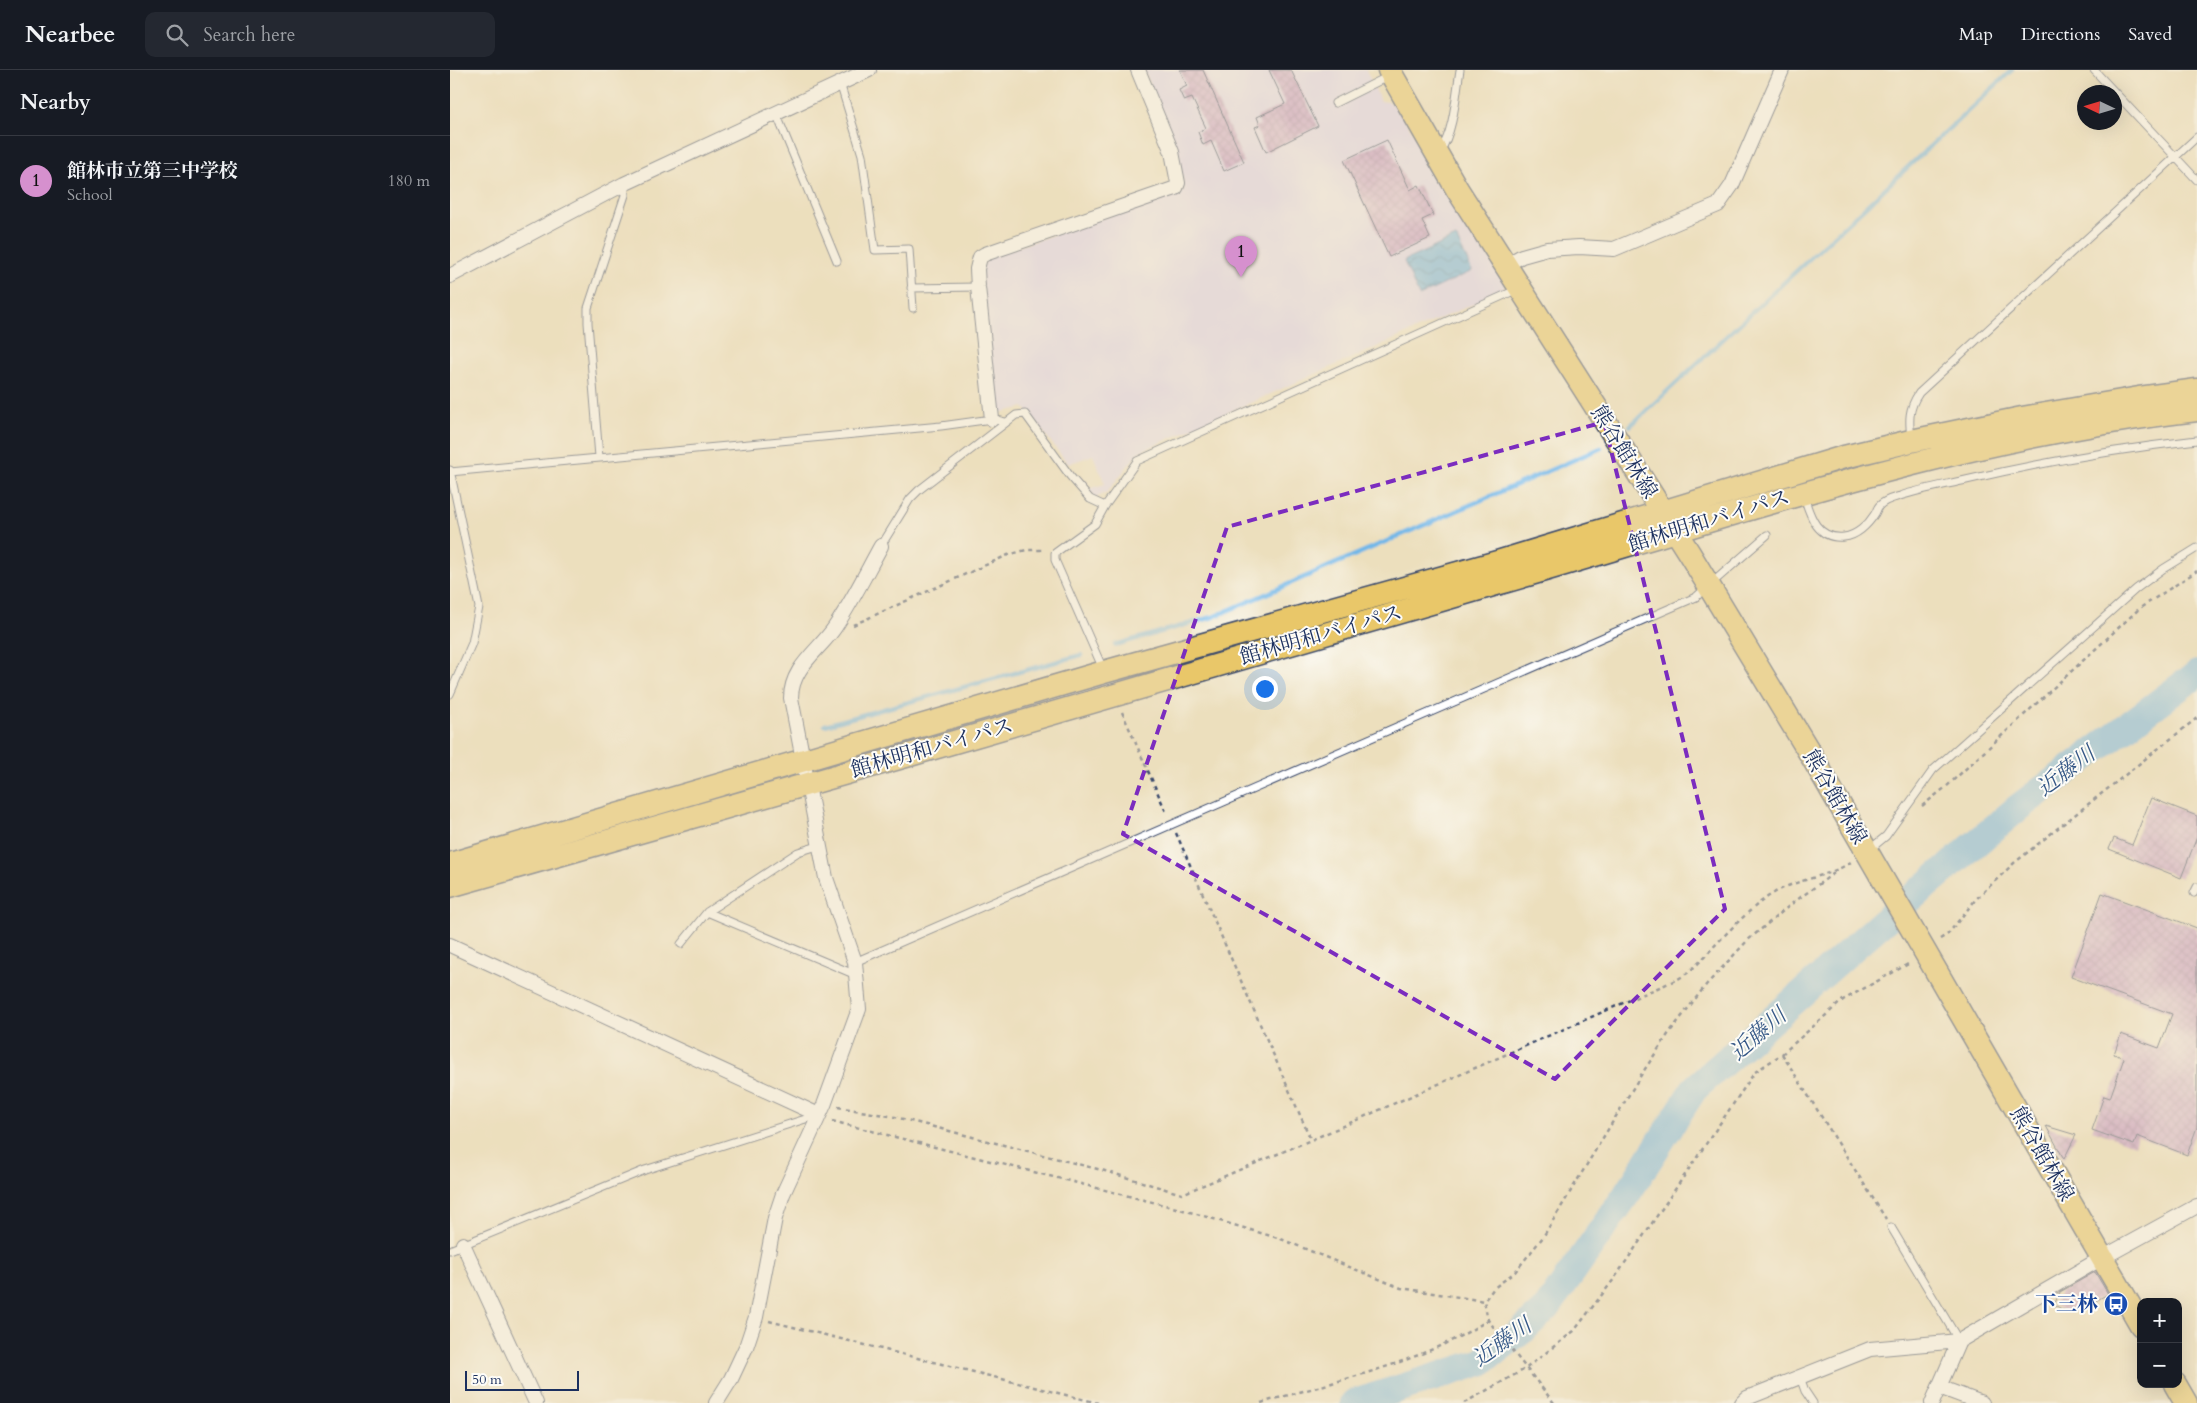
<!DOCTYPE html>
<html lang="en">
<head>
<meta charset="utf-8">
<style>
  :root { --surface:#171b24; --page:#242831; --text:#f1f3f6; --muted:#9ea1a6; --line:#363941; --accent:#d690ce }
  body { margin:0; font-family:Cardo,"Noto Serif JP",serif; background:var(--page); color:var(--text) }
  .controls { position:absolute; right:15px; bottom:15px; display:grid; overflow:hidden; border-radius:10px; box-shadow:0 5px 20px #0002 }
  .controls button { width:45px; height:45px; display:grid; place-items:center; padding:0; border:0; border-bottom:1px solid var(--line); background:var(--surface); color:var(--text); font:25px sans-serif }
  .compass { position:absolute; left:1627px; top:15px; width:45px; height:45px; border-radius:50%; background:var(--surface); box-shadow:0 5px 20px #0002; rotate:274deg }
  .scale { position:absolute; left:15px; bottom:12px; width:114px; box-sizing:border-box; padding-left:5px; border:2px solid #1b2f5e; border-top:0; font-size:14px; line-height:18px; white-space:nowrap; color:#1b2f5e; -webkit-text-stroke:4px #fdfcf7; paint-order:stroke }
  .you { position:absolute; left:814px; top:618px; width:18px; height:18px; margin:-12px; border:4px solid #fff; border-radius:50%; background:#1a73e8; box-shadow:0 0 0 8px #1a73e833 }
  .badge { display:grid; place-items:center; width:32px; height:32px; border-radius:50%; background:var(--accent); color:#111; font-size:16px; font-weight:700 }
  .pin { position:absolute; translate:-50% -41px; filter:drop-shadow(0 1px 2px #0008) }
  .pin::after { content:''; position:absolute; top:26px; width:18px; height:15px; background:inherit; clip-path:polygon(0 0,100% 0,50% 100%) }
  .list { margin:0; padding:0; list-style:none }
  h2 { display:flex; justify-content:space-between; align-items:center; height:65px; margin:0; padding:0 20px; font-size:21px }
  h2 small { font-size:16px; font-weight:400; color:var(--muted) }
  .list li { display:grid; grid-template-columns:32px 1fr auto; gap:15px; align-items:center; box-sizing:border-box; height:90px; padding:0 20px; border-top:1px solid var(--line) }
  .list b { display:block; font-size:19px; white-space:nowrap }
  .list p { margin:0; font-size:16px; white-space:nowrap; color:var(--muted) }
  .list em { font-size:16px; font-style:normal; color:var(--muted) }
  .icon { flex:none; width:28px; height:28px; fill:none; stroke:currentColor; stroke-width:2; stroke-linecap:round; stroke-linejoin:round }
  .map { position:relative; flex:none; width:1747px; height:1333px; overflow:hidden }
  header { display:flex; align-items:center; gap:30px; box-sizing:border-box; height:70px; padding:0 25px; background:var(--surface); border-bottom:1px solid var(--line) }
  header strong { font-size:24px }
  nav { display:flex; gap:28px; margin-inline-start:auto; font-size:18px }
  .search { width:350px; height:45px; background:var(--page); display:flex; align-items:center; gap:12px; box-sizing:border-box; padding:0 18px; border-radius:10px; color:var(--muted); font-size:19px }
  main { display:flex }
  aside { flex:1; background:var(--surface) }
  .map>svg:first-child { display:block }
  .built { fill:#ded5f5 }
  .water { fill:url(#water-waves); stroke:#4673a3 }
  .lines { fill:none; stroke-linecap:round; stroke-linejoin:round }
  .stream { stroke:#72b7e8; stroke-width:4.5 }
  .river { stroke:#72b7e8; stroke-width:28 }
  .building { fill:url(#building-cross-hatch) }
  .service-casing { stroke:#3a496c; stroke-width:9 }
  .minor-casing { stroke:#3a496c; stroke-width:16 }
  .primary-casing { stroke:#3a496c; stroke-width:25 }
  .trunk-casing { stroke:#3a496c; stroke-width:25 }
  .path { stroke:#3a496c; stroke-width:2.5; stroke-dasharray:4 4; stroke-linecap:butt }
  .service { stroke:#fff; stroke-width:7 }
  .minor { stroke:#fff; stroke-width:14 }
  .primary { stroke:#e9c769; stroke-width:22 }
  .trunk { stroke:#e9c769; stroke-width:22 }
  .marked { fill:none; stroke:#7b2cbf; stroke-width:4; stroke-dasharray:10 6; stroke-linejoin:round }
  .labels { text-anchor:middle; dominant-baseline:central; stroke-width:4; stroke-linejoin:round; paint-order:stroke }
  .street-label { font-size:21px; fill:#1b2f5e; stroke:#fdfcf7 }
  .transit-label { font-size:21px; font-weight:bold; fill:#164399; stroke:#fdfcf7; text-anchor:end }
  .water-label { font-size:22px; font-style:italic; fill:#355887; stroke:#fdfcf7 }
</style>
</head>
<body>
<header>
<strong>Nearbee</strong>
<div class="search"><svg class="icon" aria-label="search" viewBox="0 0 24 24"><circle cx="10" cy="10" r="6"/><path d="M15 15l6 6"/></svg>Search here</div>
<nav><a>Map</a><a>Directions</a><a>Saved</a></nav>
</header>
<main>
<aside>
<h2>Nearby<small></small></h2>
<ul class="list">
<li><span class="badge">1</span><div><b>館林市立第三中学校</b><p>School</p></div><em>180 m</em></li>
</ul>
</aside>
<div class="map">
<svg width="1747" height="1333" viewBox="0 0 1747 1333">
  <defs>
    <pattern id="water-waves" width="16" height="10" patternUnits="userSpaceOnUse" patternTransform="scale(1.25)"><rect width="16" height="10" fill="#72b7e8"/><path d="M0 5q4-4 8 0t8 0" fill="none" stroke="#5d95bf"/></pattern>
    <pattern id="building-cross-hatch" width="8" height="8" patternUnits="userSpaceOnUse" patternTransform="scale(1.25)"><rect width="8" height="8" fill="#c494cd"/><path d="M0 0l8 8M0 8l8-8" fill="none" stroke="#9e79aa"/></pattern>
  </defs>
  <rect width="100%" height="100%" fill="#fdfcf7"/>
  <filter id="ink" filterUnits="userSpaceOnUse"><feTurbulence type="fractalNoise" baseFrequency=".02" numOctaves="2"/><feDisplacementMap in="SourceGraphic" scale="10" xChannelSelector="R" yChannelSelector="G"/><feConvolveMatrix kernelMatrix="1 2 1 2 8 2 1 2 1" color-interpolation-filters="sRGB"/></filter>
  <filter id="wash" filterUnits="userSpaceOnUse"><feTurbulence type="fractalNoise" baseFrequency=".0096" numOctaves="4" result="noise"/><feDisplacementMap in="SourceGraphic" scale="20" xChannelSelector="R" yChannelSelector="G"/><feGaussianBlur stdDeviation="1.12" result="paint"/><feColorMatrix in="noise" values="0 0 0 0 0 0 0 0 0 0 0 0 0 0 0 0 0 1.4 0 .05"/><feComposite in="paint" operator="in"/></filter>
  <g filter="url(#wash)">
    <rect width="100%" height="100%" fill="#ecdfbd"/>
    <path class="built" d="M 694,0 L 916,0 L 931,31 L 945,33 L 1055,214 L 1053,221 L 689,382 L 657,422 L 646,428 L 638,419 L 655,414 L 643,385 L 618,394 L 574,337 L 549,343 L 545,339 L 531,199 L 538,187 L 734,120 L 728,81 Z"/>
    <path class="water" d="M 1006,167 L 1022,201 L 969,226 L 954,191 Z"/>
    <g class="lines">
      <path class="stream" d="M 1180,356 L 1562,0
        M 665,575 L 763,547 L 1151,378
        M 375,655 L 631,585"/>
      <path class="river" d="M 904,1333 L 1032,1292 L 1073,1260 L 1097,1238 L 1179,1121 L 1244,1019 L 1427,857 L 1569,737 L 1747,604"/>
    </g>
    <g id="blocks">
      <path class="building" d="M 730,0 L 753,0 L 794,92 L 774,101 L 761,71 L 753,75 L 748,62 L 756,58 L 742,28 L 734,31 L 729,20 L 737,16 Z
        M 819,0 L 841,0 L 868,56 L 816,82 L 805,57 L 810,55 L 807,47 L 835,34 Z
        M 937,70 L 960,120 L 969,115 L 983,145 L 972,150 L 980,168 L 939,187 L 894,90 Z
        M 1701,728 L 1747,746 L 1747,767 L 1731,808 L 1659,779 L 1664,768 L 1682,775 Z
        M 1652,823 L 1747,858 L 1747,1057 L 1737,1085 L 1687,1066 L 1684,1075 L 1642,1060 L 1654,1026 L 1660,1028 L 1674,988 L 1664,984 L 1671,964 L 1709,978 L 1722,944 L 1621,907 Z
        M 1596,1056 L 1626,1065 L 1614,1089 Z
        M 1645,1202 L 1658,1224 L 1627,1241 L 1622,1238 L 1620,1243 L 1604,1235 L 1610,1222 Z"/>
    </g>
  </g>
  <g filter="url(#ink)">
    <use href="#blocks" fill-opacity="0" stroke="#3a496c" stroke-width="1"/>
    <g class="lines">
      <g class="service-casing">
        <path id="service" d="M 1644,0 L 1747,110
          M 390,13 L 412,85 L 425,180 L 459,179 L 463,238
          M 885,33 L 939,6
          M 326,43 L 387,191
          M 990,81 C 1004,62 1006,24 1010,0
          M 461,218 L 528,217
          M 1461,369 C 1459,351 1458,339 1469,323 L 1747,67
          M 149,387 L 138,253 L 138,238 L 175,125 L 174,114
          M 0,400 L 29,537 L 22,573 L 0,624
          M 0,402 L 491,356 L 542,349 L 555,352
          M 1354,426 C 1360,447 1368,470 1394,467 C 1406,466 1418,455 1424,445 C 1426,443 1427,438 1429,436 C 1434,430 1443,428 1450,426 C 1471,419 1494,415 1516,410 C 1592,392 1669,379 1747,370
          M 431,476 L 460,429 L 469,420 L 566,345 L 575,344 L 620,406 L 640,429 L 655,436
          M 653,599 L 605,490 L 605,483 L 645,454 L 655,436 L 687,391 L 1068,219
          M 1419,780 L 1436,766 L 1483,700 L 1686,519 L 1713,499 L 1747,478
          M 1744,823 L 1747,817
          M 257,842 L 406,905
          M 231,874 L 257,842 L 348,782 L 368,776
          M 405,892 L 1246,527 L 1317,465
          M 1441,1157 L 1509,1271
          M 0,1180 L 195,1100 L 368,1045
          M 1350,1307 L 1355,1321 L 1363,1333"/>
      </g>
      <g class="minor-casing">
        <path id="minor" d="M 1056,195 L 1072,186 L 1097,179 L 1129,177 L 1164,179 L 1268,135 L 1282,115 L 1332,0
          M 0,206 L 174,114 L 419,0
          M 542,349 L 528,217 L 527,199 L 530,187 L 535,184 L 720,120 L 726,118 L 728,113 L 722,82 L 688,0
          M 0,875 L 369,1045
          M 13,1174 L 86,1333
          M 1489,1317 L 1532,1333
          M 266,1333 L 281,1309 L 296,1277 L 306,1247 L 325,1148 L 333,1124 L 374,1035 L 409,939 L 405,892 L 376,808 L 341,628 C 341,597 369,581 385,557 C 402,532 416,503 431,476
          M 1292,1333 L 1297,1328 L 1420,1279 L 1509,1271 L 1652,1188 L 1747,1136
          M 1482,1333 L 1509,1271"/>
      </g>
      <g class="primary-casing">
        <path id="primary" d="M 939,0 L 1007,119 L 1239,483 L 1361,685 L 1691,1255
          M 1725,1314 L 1736,1333"/>
      </g>
      <g class="trunk-casing">
        <path id="trunk" d="M 0,794 L 654,602 L 1047,492 L 1394,387 L 1461,371 L 1572,348 L 1689,328 L 1747,320
          M 0,816 C 351,718 700,615 1050,513 C 1279,447 1508,367 1747,340"/>
      </g>
      <path class="path" d="M 403,555 L 558,485 L 576,480 L 594,480
        M 672,642 L 717,744
        M 1472,736 L 1496,717 L 1690,538 L 1747,501
        M 726,763 L 861,1070
        M 1490,869 L 1498,864 L 1526,829 L 1564,793 L 1747,648
        M 1332,984 L 1436,1149
        M 388,1037 L 445,1047 L 655,1101 L 732,1124 L 861,1070 L 1228,909 C 1246,899 1257,883 1272,868 C 1287,853 1305,834 1324,823 C 1348,808 1377,808 1401,792
        M 382,1051 L 730,1139 L 831,1169 L 951,1218 L 1034,1231
        M 319,1251 L 648,1333
        M 811,1333 C 888,1310 970,1294 1038,1250
        M 1014,1333 L 1075,1299 L 1124,1261 L 1164,1209 L 1305,1002 L 1332,984 L 1393,930 L 1460,893
        M 1104,1333 L 1038,1250 L 1034,1231 L 1044,1218 L 1065,1202 L 1093,1167 L 1191,1005 L 1219,963 L 1256,915 L 1298,870 L 1344,832 L 1387,801"/>
      <use href="#service" class="service"/>
      <use href="#minor" class="minor"/>
      <use href="#primary" class="primary"/>
      <use href="#trunk" class="trunk"/>
    </g>
  </g>
  <path d="M0 0H1747V1333H0ZM 1154,352 L 1275,839 L 1105,1009 L 673,764 L 777,457 Z" fill="#ecdfbd" fill-opacity=".55" fill-rule="evenodd"/>
  <path class="marked" d="M 1154,352 L 1275,839 L 1105,1009 L 673,764 L 777,457 Z"/>
  <defs>
    <g id="bus-disc" transform="scale(1.25)"><circle r="9.5" fill="#1a4fb4" stroke="#fdfcf7"/><path d="M-5-6H5V4H4V6H2V4H-2V6H-4V4H-5ZM-3.5-4V0h7V-4ZM-3.5 1.2v1.5H-2V1.2ZM2 1.2v1.5H3.5V1.2Z" fill="#fff"/></g>
  </defs>
  <g fill-rule="evenodd">
    <use href="#bus-disc" x="1666" y="1234"/>
  </g>
  <g class="labels">
    <g class="street-label">
      <text transform="translate(1174 382) rotate(58)">熊谷館林線</text>
      <text transform="translate(1259 451) rotate(-17)">館林明和バイパス</text>
      <text transform="translate(871 565) rotate(-16)">館林明和バイパス</text>
      <text transform="translate(482 678) rotate(-16)">館林明和バイパス</text>
      <text transform="translate(1385 727) rotate(60)">熊谷館林線</text>
      <text transform="translate(1592 1084) rotate(60)">熊谷館林線</text>
    </g>
    <g class="transit-label">
      <text x="1648" y="1234">下三林</text>
    </g>
    <g class="water-label">
      <text transform="translate(1616 701) rotate(-37)">近藤川</text>
      <text transform="translate(1308 964) rotate(-41)">近藤川</text>
      <text transform="translate(1052 1272) rotate(-35)">近藤川</text>
    </g>
  </g>
</svg>
<div class="controls">
<button>+</button>
<button>−</button>
</div>
<svg class="compass" viewBox="-18 -18 36 36"><path d="M0-13l5 13h-10z" fill="#e53935"/><path d="M0 13l5-13h-10z" fill="#9ea1a6"/></svg>
<div class="scale">50 m</div>
<div class="you"></div>
<div class="pin badge" style="left:791px;top:207px">1</div>
</div>
</main>
</body>
</html>
